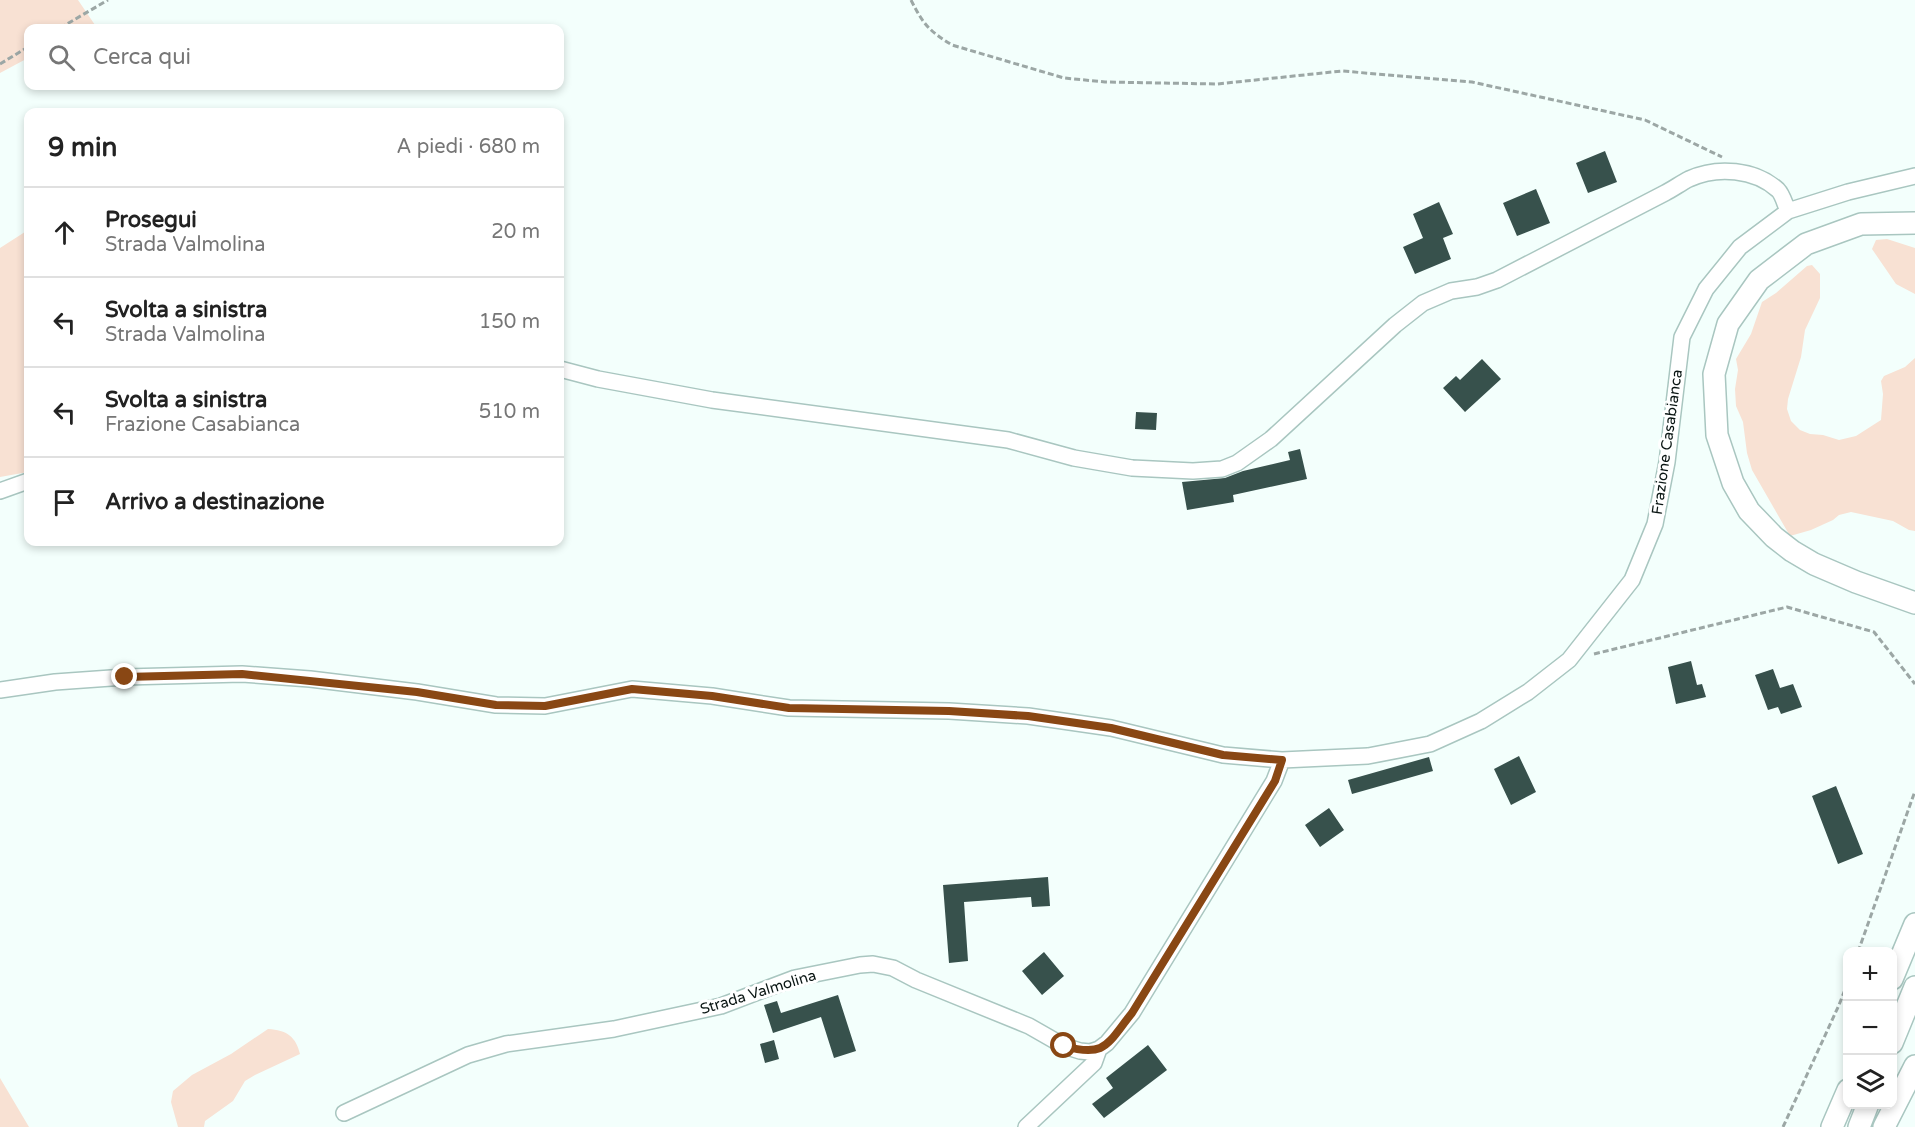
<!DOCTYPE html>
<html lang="it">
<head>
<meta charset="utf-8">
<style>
  :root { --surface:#fff; --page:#f2f2f2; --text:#222; --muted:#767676; --line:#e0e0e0 }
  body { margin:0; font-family:"Varela Round",sans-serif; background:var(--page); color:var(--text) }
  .controls { position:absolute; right:18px; bottom:18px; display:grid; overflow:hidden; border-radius:12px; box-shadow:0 3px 9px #0003 }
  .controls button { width:54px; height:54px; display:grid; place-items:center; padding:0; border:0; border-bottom:2px solid var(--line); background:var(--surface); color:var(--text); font:30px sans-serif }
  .stop { position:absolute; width:18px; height:18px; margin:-14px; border:4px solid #894714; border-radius:50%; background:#fff }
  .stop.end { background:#894714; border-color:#fff; box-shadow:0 2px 6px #0008 }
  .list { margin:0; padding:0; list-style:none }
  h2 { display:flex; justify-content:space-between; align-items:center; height:78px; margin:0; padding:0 24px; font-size:26px }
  h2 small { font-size:20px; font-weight:400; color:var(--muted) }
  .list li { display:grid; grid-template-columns:39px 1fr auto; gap:18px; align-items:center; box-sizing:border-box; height:90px; padding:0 24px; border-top:2px solid var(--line) }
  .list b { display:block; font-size:22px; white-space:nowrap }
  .list p { margin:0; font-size:20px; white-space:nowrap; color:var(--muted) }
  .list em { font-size:20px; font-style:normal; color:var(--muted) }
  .icon { flex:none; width:33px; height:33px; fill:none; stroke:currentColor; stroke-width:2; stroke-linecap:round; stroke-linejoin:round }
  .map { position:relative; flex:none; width:1915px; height:1127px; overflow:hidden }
  .search { position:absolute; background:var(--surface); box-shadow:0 3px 9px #0003; left:24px; top:24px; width:540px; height:66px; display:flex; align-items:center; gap:15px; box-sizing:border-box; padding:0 21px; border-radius:12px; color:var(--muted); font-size:22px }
  .panel { position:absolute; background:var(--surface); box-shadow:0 3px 9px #0003; left:24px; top:108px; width:540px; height:438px; border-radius:12px }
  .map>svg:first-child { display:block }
  .green { fill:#f8e1d3 }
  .building { fill:#37514c }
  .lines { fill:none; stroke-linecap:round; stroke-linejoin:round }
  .minor-casing { stroke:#a9c6c0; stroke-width:18 }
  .highway-casing { stroke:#a9c6c0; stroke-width:24 }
  .path { stroke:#9ca7a5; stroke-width:3; stroke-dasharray:6 3; stroke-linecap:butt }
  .minor { stroke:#fff; stroke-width:15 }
  .highway { stroke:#fff; stroke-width:21 }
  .route { stroke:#894714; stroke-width:8 }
  .labels { text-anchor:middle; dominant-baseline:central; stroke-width:6; stroke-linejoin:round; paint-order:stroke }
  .street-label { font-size:15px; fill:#0a1513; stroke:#fff }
</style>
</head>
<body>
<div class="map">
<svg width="1915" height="1127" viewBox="0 0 1915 1127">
  <rect width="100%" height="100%" fill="#f3fffc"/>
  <path class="green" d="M 0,0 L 78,0 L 95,25 L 88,28 L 28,28 L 28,58 L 0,73 Z
    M 28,230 L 28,472 L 0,477 L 0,248 Z
    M 1887,239 L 1915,248 L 1915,294 L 1896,284 L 1872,249 L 1876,240 Z
    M 1812,265 L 1820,274 L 1820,298 L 1805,330 L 1801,357 L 1788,399 L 1787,409 L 1791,421 L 1800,430 L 1810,434 L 1823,435 L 1839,440 L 1856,436 L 1881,420 L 1883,394 L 1881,381 L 1884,376 L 1905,367 L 1915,358 L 1915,531 L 1909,530 L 1893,521 L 1851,512 L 1839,515 L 1833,520 L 1811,530 L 1790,536 L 1752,470 L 1747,453 L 1743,422 L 1736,406 L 1735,389 L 1738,370 L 1736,359 L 1751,334 L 1762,302 L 1776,293 L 1807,266 Z
    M 268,1029 C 287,1030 296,1037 300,1054 L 255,1075 L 245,1081 L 233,1101 L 205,1121 L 204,1127 L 178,1127 L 171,1102 L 173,1091 L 192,1075 L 231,1054 Z
    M 0,1078 L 29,1127 L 0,1127 Z"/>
  <path class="building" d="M 1605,151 L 1617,182 L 1588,193 L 1576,163 Z
    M 1536,189 L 1550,223 L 1517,236 L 1503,203 Z
    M 1439,202 L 1453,234 L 1443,238 L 1451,259 L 1415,274 L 1403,247 L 1423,238 L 1413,214 Z
    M 1482,359 L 1501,379 L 1465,412 L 1443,388 L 1456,376 L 1460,380 Z
    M 1136,412 L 1157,413 L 1156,430 L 1135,429 Z
    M 1300,449 L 1307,479 L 1233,495 L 1234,502 L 1187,510 L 1182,482 L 1225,478 L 1243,471 L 1290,460 L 1288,452 Z
    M 1691,661 L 1697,685 L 1702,684 L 1706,697 L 1676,704 L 1668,667 Z
    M 1773,669 L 1780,688 L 1793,684 L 1802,707 L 1781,714 L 1778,707 L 1768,710 L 1755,675 Z
    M 1519,756 L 1536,792 L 1511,805 L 1494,769 Z
    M 1429,757 L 1433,771 L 1352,794 L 1348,780 Z
    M 1836,786 L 1863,854 L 1838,864 L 1812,796 Z
    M 1329,808 L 1344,830 L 1320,847 L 1305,825 Z
    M 1048,877 L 1050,906 L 1032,907 L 1031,897 L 964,902 L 968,961 L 949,963 L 943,885 Z
    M 1044,952 L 1064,976 L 1042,995 L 1022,971 Z
    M 838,995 L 856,1051 L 834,1058 L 821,1017 L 773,1033 L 764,1005 L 777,1001 L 781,1013 Z
    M 774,1040 L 779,1059 L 765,1063 L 760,1044 Z
    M 1148,1045 L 1167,1070 L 1104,1118 L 1092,1104 L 1113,1088 L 1106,1078 Z"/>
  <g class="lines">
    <g class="minor-casing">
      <path id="minor" d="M 560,369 L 598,379 L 712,400 L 1008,440 L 1074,458 L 1132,468 L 1193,471 L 1222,469 L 1237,463 L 1271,439 L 1395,325 L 1423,303 L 1451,291 L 1477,287 L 1497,280 L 1665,193 C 1673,189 1681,183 1689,179 C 1717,166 1755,169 1778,190 C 1783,195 1785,205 1788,211
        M 0,491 L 28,481
        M 0,690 L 55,682 L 125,677 L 242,674 L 310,679 L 417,692 L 496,705 L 545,706 L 632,689 L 712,696 L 789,708 L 949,711 L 1028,716 L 1111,728 L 1223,755 L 1282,760 L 1368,756 L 1430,744 L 1481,721 L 1528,692 L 1569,660 L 1632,580 L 1655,524 L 1667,462 L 1682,337 L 1706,289 L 1740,247 L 1788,211 L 1848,192 L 1915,176
        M 344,1113 L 468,1055 L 506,1044 L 614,1029 L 721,1006 L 795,978 L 860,965 L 873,964 L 893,968 L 916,980 L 1029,1026 L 1064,1046 L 1080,1051 L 1090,1052 L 1099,1049 L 1107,1043 L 1132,1013 L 1274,781 L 1282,760
        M 1026,1127 L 1094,1063 L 1099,1049"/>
    </g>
    <g class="highway-casing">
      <path id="highway" d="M 1915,223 L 1861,224 L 1806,244 L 1759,280 L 1728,324 L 1714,374 L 1717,435 L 1733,483 L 1749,511 L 1774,537 L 1792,551 L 1814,564 L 1856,582 L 1915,603
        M 1892,979 L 1915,924
        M 1892,1043 L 1915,987
        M 1832,1127 L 1848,1090
        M 1859,1127 L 1868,1104
        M 1884,1127 L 1915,1066"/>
    </g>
    <path class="path" d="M 911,0 C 923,24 929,31 952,45 L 1064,78 L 1105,82 L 1217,84 L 1342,71 L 1472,82 L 1645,120 L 1722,157
      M 60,28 L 108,0
      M 0,64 L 28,47
      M 1594,654 L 1787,607 L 1874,632 L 1915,684
      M 1858,952 L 1915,791
      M 1783,1127 L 1839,1005 L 1848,982"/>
    <use href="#minor" class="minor"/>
    <use href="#highway" class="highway"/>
  </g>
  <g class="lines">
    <path class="route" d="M 125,677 L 242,674 L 417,692 L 496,705 L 545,706 L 632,689 L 712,696 L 789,708 L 949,711 L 1028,716 L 1111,728 L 1223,755 L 1282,760 L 1275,781 L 1132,1013 C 1107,1044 1106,1058 1064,1046"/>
  </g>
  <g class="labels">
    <g class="street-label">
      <text transform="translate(1667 442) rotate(-82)">Frazione Casabianca</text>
      <text transform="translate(758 992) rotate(-17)">Strada Valmolina</text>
    </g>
  </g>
</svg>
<div class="controls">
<button>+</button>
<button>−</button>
<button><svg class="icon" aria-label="layers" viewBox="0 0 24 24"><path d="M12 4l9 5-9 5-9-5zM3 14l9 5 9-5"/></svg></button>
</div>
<div class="stop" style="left:1064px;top:1046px"></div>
<div class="stop end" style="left:125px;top:677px"></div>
<div class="search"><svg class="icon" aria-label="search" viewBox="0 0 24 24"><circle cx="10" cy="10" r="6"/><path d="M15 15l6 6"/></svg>Cerca qui</div>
<section class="panel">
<h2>9 min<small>A piedi · 680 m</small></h2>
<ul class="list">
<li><svg class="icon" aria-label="ahead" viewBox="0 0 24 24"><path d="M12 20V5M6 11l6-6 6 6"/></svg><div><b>Prosegui</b><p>Strada Valmolina</p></div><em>20 m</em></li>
<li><svg class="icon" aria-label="left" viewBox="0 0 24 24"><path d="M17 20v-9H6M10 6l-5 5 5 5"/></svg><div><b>Svolta a sinistra</b><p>Strada Valmolina</p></div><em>150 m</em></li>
<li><svg class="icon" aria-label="left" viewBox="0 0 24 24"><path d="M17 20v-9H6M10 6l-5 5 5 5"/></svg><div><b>Svolta a sinistra</b><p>Frazione Casabianca</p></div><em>510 m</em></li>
<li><svg class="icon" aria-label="arrive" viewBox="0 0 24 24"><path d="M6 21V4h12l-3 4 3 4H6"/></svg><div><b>Arrivo a destinazione</b></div></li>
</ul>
</section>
</div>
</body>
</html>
